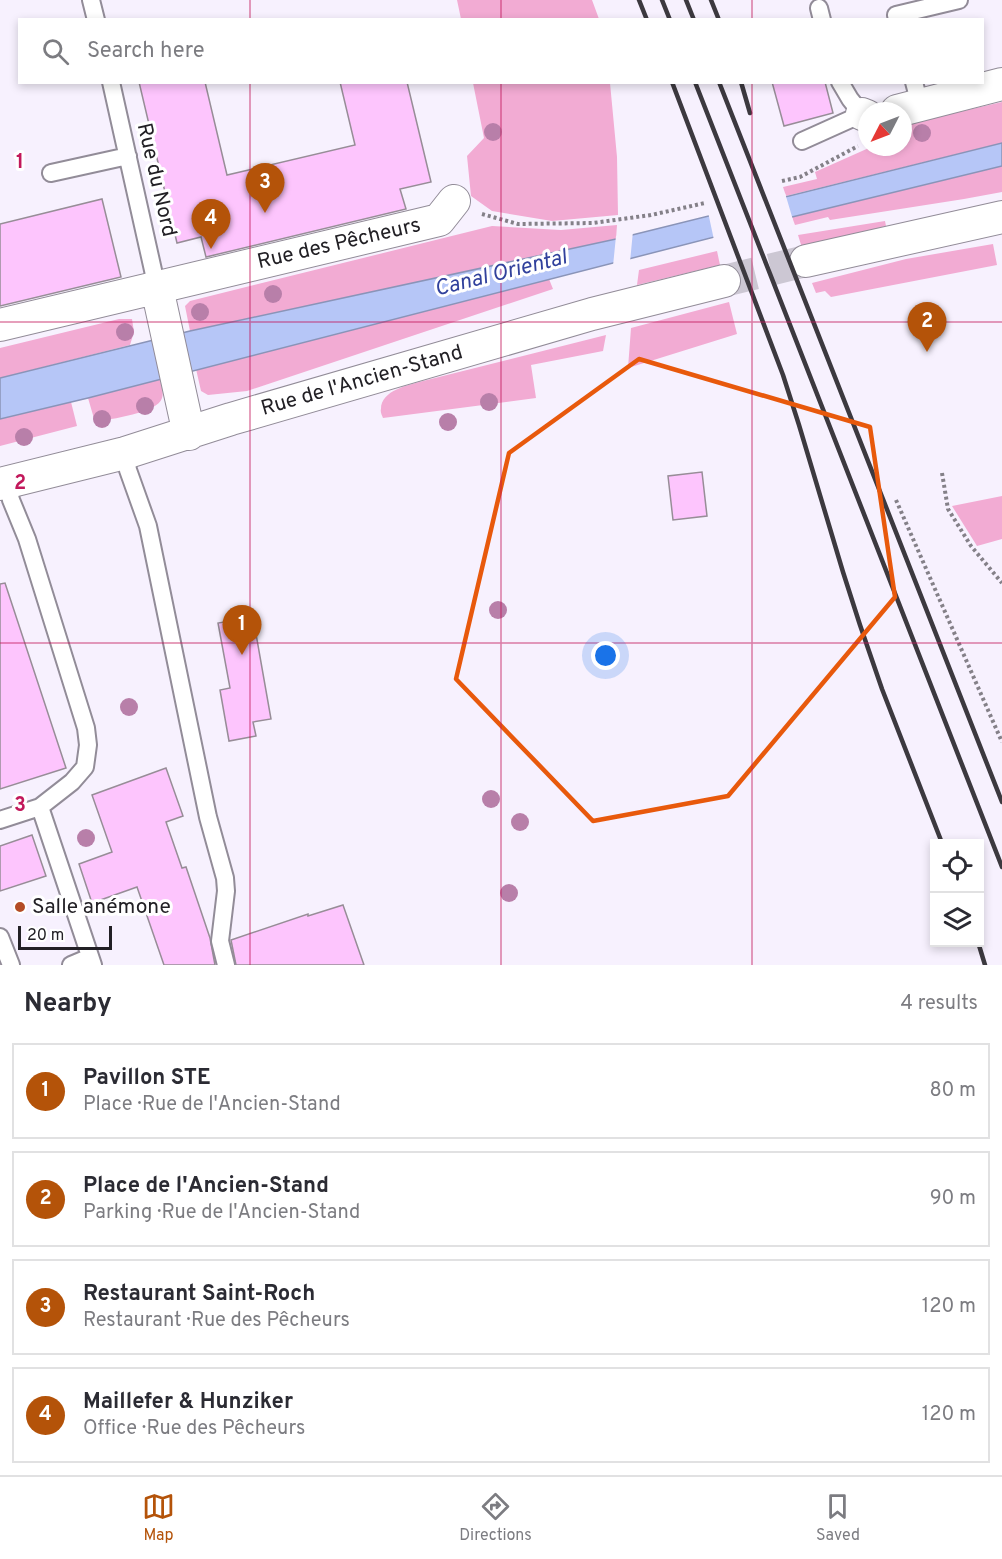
<!DOCTYPE html>
<html lang="en">
<head>
<meta charset="utf-8">
<style>
  :root { --surface:#fff; --page:#f2f2f3; --text:#2b2b33; --muted:#7c7c81; --line:#e1e1e2; --accent:#b45309 }
  body { margin:0; font-family:Overpass,sans-serif; background:var(--page); color:var(--text) }
  .controls { position:absolute; right:18px; bottom:18px; display:grid; overflow:hidden; border-radius:0px; box-shadow:0 3px 9px #0003 }
  .controls button { width:54px; height:54px; display:grid; place-items:center; padding:0; border:0; border-bottom:2px solid var(--line); background:var(--surface); color:var(--text); font:30px sans-serif }
  .compass { position:absolute; left:858px; top:102px; width:54px; height:54px; border-radius:50%; background:var(--surface); box-shadow:0 3px 9px #0003; rotate:228deg }
  .scale { position:absolute; left:18px; bottom:15px; width:94px; box-sizing:border-box; padding-left:6px; border:3px solid #222025; border-top:0; font-size:16px; line-height:21px; white-space:nowrap; color:#222025; -webkit-text-stroke:4px #fff; paint-order:stroke }
  .you { position:absolute; left:606px; top:656px; width:21px; height:21px; margin:-15px; border:4px solid #fff; border-radius:50%; background:#1a73e8; box-shadow:0 0 0 9px #1a73e833 }
  .badge { display:grid; place-items:center; width:39px; height:39px; border-radius:50%; background:var(--accent); color:#fff; font-size:20px; font-weight:700 }
  .pin { position:absolute; translate:-50% -50px; filter:drop-shadow(0 2px 3px #0008) }
  .pin::after { content:''; position:absolute; top:32px; width:21px; height:18px; background:inherit; clip-path:polygon(0 0,100% 0,50% 100%) }
  .list { margin:0; padding:0; list-style:none }
  h2 { display:flex; justify-content:space-between; align-items:center; height:78px; margin:0; padding:0 24px; font-size:26px }
  h2 small { font-size:20px; font-weight:400; color:var(--muted) }
  .list li { display:grid; grid-template-columns:39px 1fr auto; gap:18px; align-items:center; box-sizing:border-box; height:96px; margin:0 12px 12px; padding:0 12px; border:2px solid var(--line); border-radius:0px }
  .list b { display:block; font-size:22px; white-space:nowrap }
  .list p { margin:0; font-size:20px; white-space:nowrap; color:var(--muted) }
  .list em { font-size:20px; font-style:normal; color:var(--muted) }
  .icon { flex:none; width:33px; height:33px; fill:none; stroke:currentColor; stroke-width:2; stroke-linecap:round; stroke-linejoin:round }
  .map { position:relative; flex:none; width:1002px; height:965px; overflow:hidden }
  .search { position:absolute; background:var(--surface); box-shadow:0 3px 9px #0003; left:18px; right:18px; top:18px; height:66px; display:flex; align-items:center; gap:15px; box-sizing:border-box; padding:0 21px; border-radius:0px; color:var(--muted); font-size:22px }
  .sheet { height:510px; background:var(--surface) }
  nav { display:flex; justify-content:space-around; align-items:center; box-sizing:border-box; height:84px; border-top:2px solid var(--line); background:var(--surface); font-size:16px; color:var(--muted) }
  nav a { display:grid; justify-items:center; gap:3px }
  nav .on { color:var(--accent) }
  .map>svg:first-child { display:block }
  .green { fill:#f2abd3 }
  .water { fill:#b6c6f7; stroke:#8a94b8; stroke-width:1.5 }
  .pier { fill:#f7f1fe }
  .building { fill:#fdc5fd; stroke:#978d97; stroke-width:1.5 }
  .lines { fill:none; stroke-linecap:round; stroke-linejoin:round }
  .street-tunnel { stroke:#ccc7d3; stroke-width:32; stroke-dasharray:32 16; stroke-linecap:butt }
  .lane-casing { stroke:#928c98; stroke-width:20 }
  .street-casing { stroke:#928c98; stroke-width:34 }
  .path { stroke:#848088; stroke-width:4; stroke-dasharray:3 3; stroke-linecap:butt }
  .lane { stroke:#fff; stroke-width:16 }
  .street { stroke:#fff; stroke-width:32 }
  .rail { stroke:#3c393f; stroke-width:4.5 }
  .tree { fill:#b87fa9 }
  .marked { fill:none; stroke:#e8590c; stroke-width:4.5; stroke-linejoin:round }
  .grid { fill:none; stroke:#c2185b; stroke-width:1.5; stroke-opacity:0.55 }
  .poi-dot { fill:#b44c26; stroke:#fff; stroke-width:2 }
  .labels { text-anchor:middle; dominant-baseline:central; stroke-width:6; stroke-linejoin:round; paint-order:stroke }
  .street-label { font-size:21px; fill:#222025; stroke:#fff }
  .poi-label { font-size:21px; fill:#222025; stroke:#fff; text-anchor:start }
  .water-label { font-size:22px; font-style:italic; fill:#31419c; stroke:#fff }
  .grid-label { font-size:20px; text-anchor:middle; font-weight:bold; fill:#c2185b; stroke:#fff; stroke-width:6; stroke-linejoin:round; paint-order:stroke }
</style>
</head>
<body>
<div class="map">
<svg width="1002" height="965" viewBox="0 0 1002 965">
  <rect width="100%" height="100%" fill="#f7f1fe"/>
  <path class="green" d="M 457,0 L 592,0 L 599,19 L 461,19 Z
    M 473,83 L 610,83 L 617,157 L 618,215 L 552,221 L 492,211 L 471,196 L 467,156 L 484,138 Z
    M 1002,102 L 1002,143 L 786,196 L 783,187 L 817,179 L 815,172 L 871,147 L 903,147 L 903,125 Z
    M 1002,166 L 1002,192 L 964,199 L 830,220 L 828,217 L 795,225 L 792,217 Z
    M 885,221 L 886,226 L 802,248 L 798,235 Z
    M 617,225 L 616,239 L 190,331 L 185,306 L 190,301 L 492,226 L 561,230 Z
    M 993,244 L 997,265 L 831,297 L 825,291 L 816,293 L 812,283 L 906,259 Z
    M 717,251 L 720,265 L 637,285 L 639,270 Z
    M 549,279 L 553,289 L 247,391 L 208,395 L 201,391 L 196,369 Z
    M 729,302 L 737,334 L 628,368 L 631,328 Z
    M 119,319 L 132,319 L 134,332 L 130,345 L 0,378 L 0,348 Z
    M 606,335 L 603,351 L 531,365 L 536,398 L 383,418 C 382,415 380,412 381,409 C 381,390 409,385 423,381 Z
    M 160,379 C 161,385 164,392 162,398 C 158,413 110,419 95,422 L 88,398 Z
    M 71,402 L 77,426 L 0,446 L 0,419 Z
    M 1002,496 L 1002,539 L 977,546 L 952,506 Z"/>
  <path class="water" d="M 1002,143 L 1002,166 L 792,217 L 88,398 L 0,419 L 0,378 L 190,331 L 616,239 Z"/>
  <path class="pier" d="M 785,193 L 793,220 L 714,240 L 708,212 Z
    M 633,231 L 630,262 L 613,266 L 616,236 Z"/>
  <path class="building" d="M 139,82 L 205,82 L 227,175 L 355,145 L 340,82 L 407,82 L 431,182 L 400,189 L 406,209 L 206,257 L 201,237 L 177,243 Z
    M 772,82 L 825,82 L 833,113 L 784,126 Z
    M 102,199 L 121,277 L 0,306 L 0,224 Z
    M 702,472 L 707,516 L 673,520 L 668,476 Z
    M 5,583 L 66,768 L 0,789 L 0,584 Z
    M 253,617 L 271,719 L 253,722 L 256,736 L 229,741 L 220,690 L 230,688 L 218,623 Z
    M 166,768 L 183,816 L 166,822 L 182,868 L 186,867 L 210,938 L 215,965 L 164,965 L 137,887 L 92,903 L 79,864 L 112,852 L 92,795 Z
    M 32,835 L 46,876 L 0,891 L 0,846 Z
    M 343,905 L 364,965 L 236,965 L 231,940 L 308,914 L 308,916 Z"/>
  <g class="lines">
    <path class="street-tunnel" d="M 724,281 L 806,261"/>
    <g class="lane-casing">
      <path id="lane" d="M 91,0 L 96,20
        M 819,8 L 822,20
        M 897,20 L 896,15 L 959,0
        M 111,82 L 157,288
        M 914,82 L 920,105
        M 802,141 L 862,114 L 850,99 L 840,82
        M 51,173 L 128,156
        M 125,453 L 128,470 L 148,526 L 208,817 L 225,878 L 226,891 L 220,941 L 226,965
        M 40,807 L 93,965
        M 0,820 L 40,807 L 72,782 L 85,767 L 88,745 L 86,728 L 27,539 L 11,500 L 7,482
        M 0,937 L 11,965
        M 71,965 L 90,957"/>
    </g>
    <g class="street-casing">
      <path id="street" d="M 897,111 L 1002,84
        M 862,114 L 867,116
        M 806,261 L 1002,217
        M 157,288 L 189,434
        M 0,325 L 439,220 L 454,201
        M 0,484 L 125,453 L 231,419 L 592,314 L 724,281"/>
    </g>
    <path class="path" d="M 782,181 L 800,177 L 858,146
      M 482,214 L 518,224 L 593,223 L 651,215 L 705,203
      M 942,473 L 948,509 L 971,546 L 1002,583
      M 896,500 L 1002,742"/>
    <use href="#lane" class="lane"/>
    <use href="#street" class="street"/>
    <path class="rail" d="M 639,0 L 647,20
      M 662,0 L 670,20
      M 686,0 L 694,20
      M 711,0 L 719,20
      M 672,82 L 783,375 L 799,425 L 843,572 L 860,625 L 882,689 L 942,843
      M 695,82 L 1002,867
      M 719,82 L 1002,802
      M 741,82 L 750,113
      M 978,942 L 985,965"/>
  </g>
  <g class="tree">
    <circle cx="493" cy="132" r="9"/>
    <circle cx="922" cy="133" r="9"/>
    <circle cx="273" cy="294" r="9"/>
    <circle cx="200" cy="312" r="9"/>
    <circle cx="125" cy="332" r="9"/>
    <circle cx="489" cy="402" r="9"/>
    <circle cx="145" cy="406" r="9"/>
    <circle cx="102" cy="419" r="9"/>
    <circle cx="448" cy="422" r="9"/>
    <circle cx="24" cy="437" r="9"/>
    <circle cx="498" cy="610" r="9"/>
    <circle cx="129" cy="707" r="9"/>
    <circle cx="491" cy="799" r="9"/>
    <circle cx="520" cy="822" r="9"/>
    <circle cx="86" cy="838" r="9"/>
    <circle cx="509" cy="893" r="9"/>
  </g>
  <path class="marked" d="M 639,359 L 870,427 L 895,597 L 728,796 L 593,821 L 456,679 L 509,453 Z"/>
  <path class="grid" d="M 250,0 L 250,20M 501,0 L 501,20M 752,0 L 752,20M 250,82 L 250,965M 501,82 L 501,965M 752,82 L 752,965M 0,322 L 1002,322M 0,643 L 1002,643"/>
  <circle class="poi-dot" cx="20" cy="907" r="6"/>
  <g class="labels">
    <g class="street-label">
      <text transform="translate(156 180) rotate(77)">Rue du Nord</text>
      <text transform="translate(339 244) rotate(-13)">Rue des Pêcheurs</text>
      <text transform="translate(362 381) rotate(-16)">Rue de l'Ancien-Stand</text>
    </g>
    <g class="poi-label">
      <text x="32" y="907">Salle anémone</text>
    </g>
    <g class="water-label">
      <text transform="translate(501 274) rotate(-14)">Canal Oriental</text>
    </g>
  </g>
  <g class="grid-label">
    <text x="20" y="168">1</text>
    <text x="20" y="489">2</text>
    <text x="20" y="811">3</text>
  </g>
</svg>
<div class="controls">
<button><svg class="icon" aria-label="locate" viewBox="0 0 24 24"><circle cx="12" cy="12" r="6"/><path d="M12 2v4M12 18v4M2 12h4M18 12h4"/></svg></button>
<button><svg class="icon" aria-label="layers" viewBox="0 0 24 24"><path d="M12 4l9 5-9 5-9-5zM3 14l9 5 9-5"/></svg></button>
</div>
<svg class="compass" viewBox="-18 -18 36 36"><path d="M0-13l5 13h-10z" fill="#e53935"/><path d="M0 13l5-13h-10z" fill="#7c7c81"/></svg>
<div class="scale">20 m</div>
<div class="you"></div>
<div class="pin badge" style="left:242px;top:655px">1</div>
<div class="pin badge" style="left:927px;top:352px">2</div>
<div class="pin badge" style="left:265px;top:213px">3</div>
<div class="pin badge" style="left:211px;top:249px">4</div>
<div class="search"><svg class="icon" aria-label="search" viewBox="0 0 24 24"><circle cx="10" cy="10" r="6"/><path d="M15 15l6 6"/></svg>Search here</div>
</div>
<section class="sheet">
<h2>Nearby<small>4 results</small></h2>
<ul class="list">
<li><span class="badge">1</span><div><b>Pavillon STE</b><p>Place · Rue de l'Ancien-Stand</p></div><em>80 m</em></li>
<li><span class="badge">2</span><div><b>Place de l'Ancien-Stand</b><p>Parking · Rue de l'Ancien-Stand</p></div><em>90 m</em></li>
<li><span class="badge">3</span><div><b>Restaurant Saint-Roch</b><p>Restaurant · Rue des Pêcheurs</p></div><em>120 m</em></li>
<li><span class="badge">4</span><div><b>Maillefer &amp; Hunziker</b><p>Office · Rue des Pêcheurs</p></div><em>120 m</em></li>
</ul>
</section>
<nav>
<a class="on"><svg class="icon" aria-label="map" viewBox="0 0 24 24"><path d="M3 6l6-2 6 2 6-2v14l-6 2-6-2-6 2zM9 4v14M15 6v14"/></svg>Map</a>
<a><svg class="icon" aria-label="directions" viewBox="0 0 24 24"><path d="M12 3l9 9-9 9-9-9zM9 14v-3h6M13 9l2 2-2 2"/></svg>Directions</a>
<a><svg class="icon" aria-label="saved" viewBox="0 0 24 24"><path d="M7 4h10v16l-5-4-5 4z"/></svg>Saved</a>
</nav>
</body>
</html>
